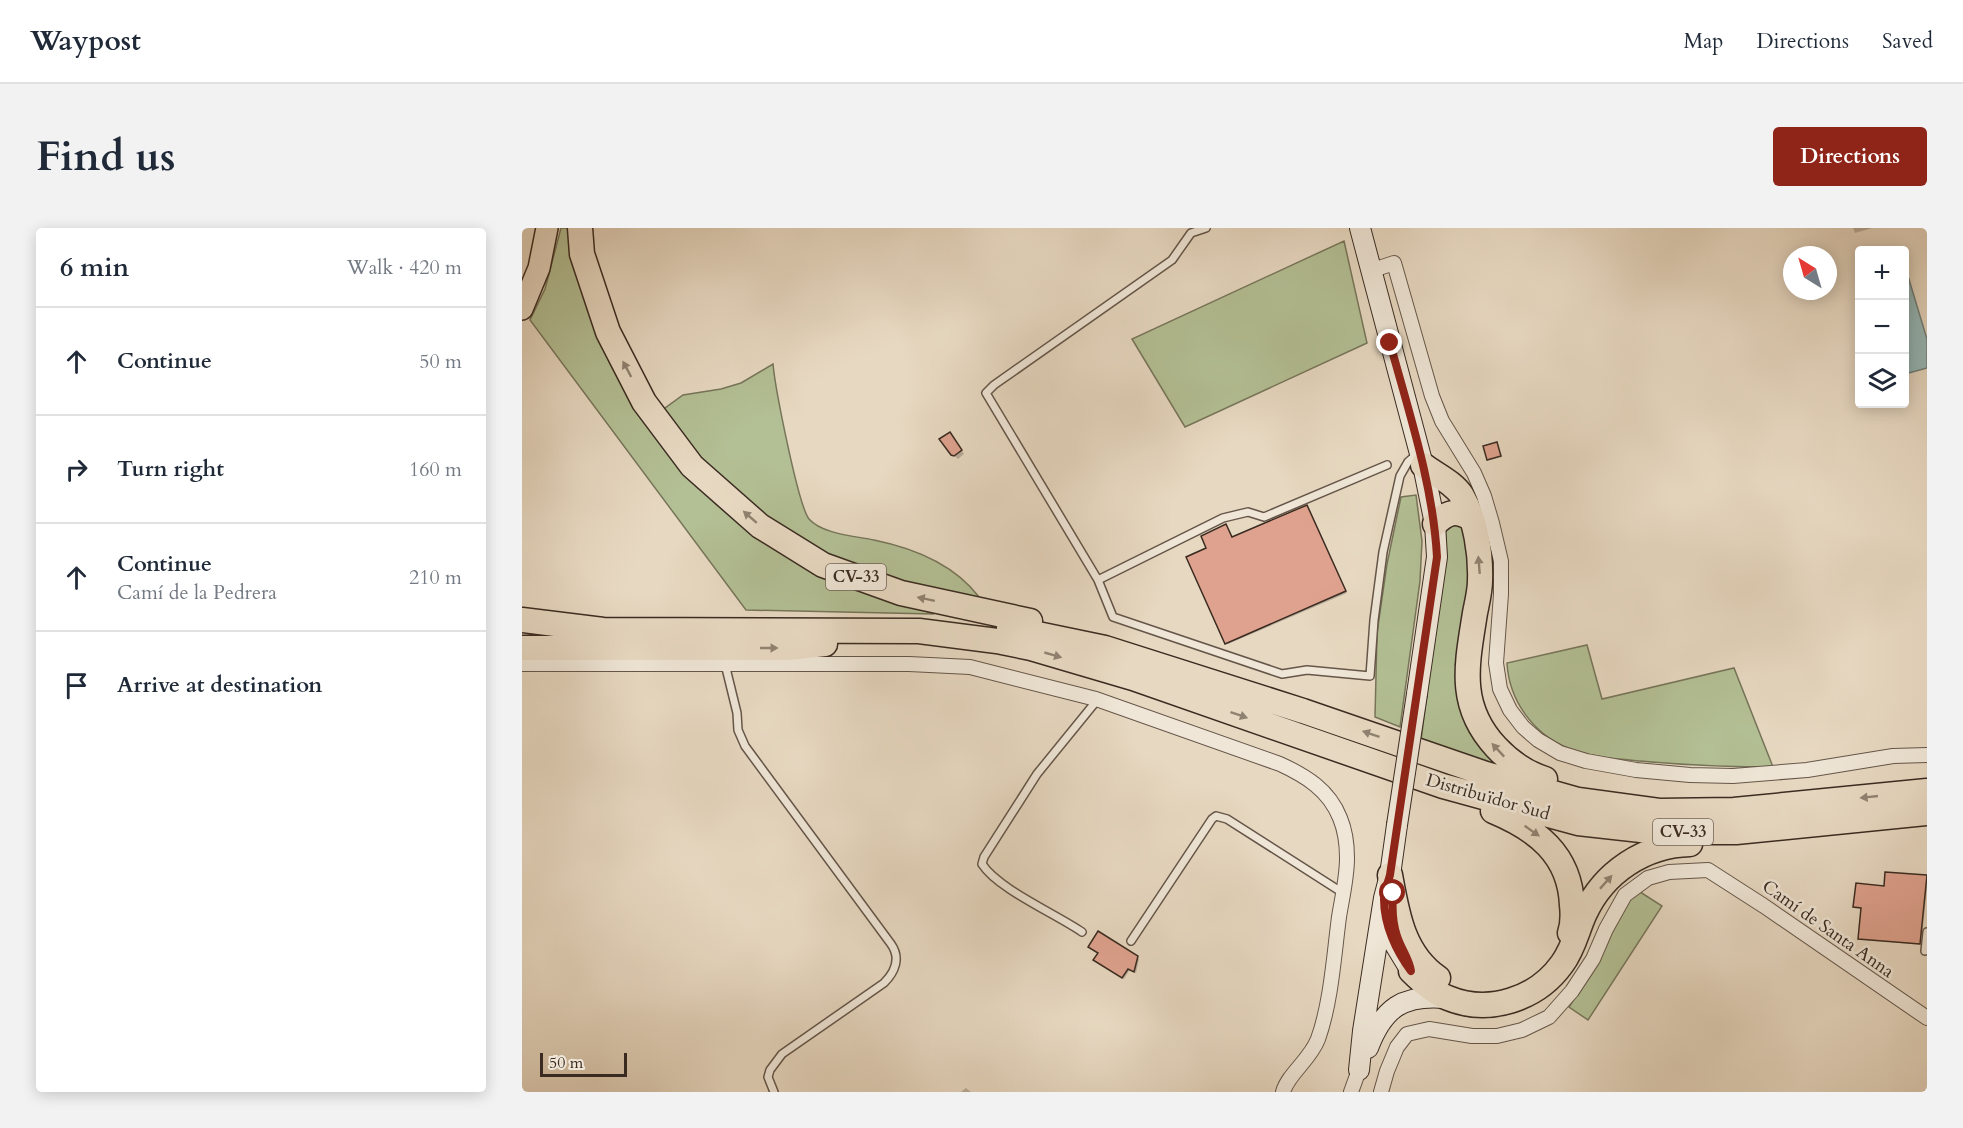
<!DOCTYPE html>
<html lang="en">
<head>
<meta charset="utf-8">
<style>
  :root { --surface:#fff; --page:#f2f2f3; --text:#1f2937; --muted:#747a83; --line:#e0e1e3; --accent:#8f2418 }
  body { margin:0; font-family:Cardo,serif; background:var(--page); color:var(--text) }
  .controls { position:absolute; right:18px; top:18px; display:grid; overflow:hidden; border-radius:6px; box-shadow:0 3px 15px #0003 }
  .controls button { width:54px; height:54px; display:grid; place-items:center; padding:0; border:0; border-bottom:2px solid var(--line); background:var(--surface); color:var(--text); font:30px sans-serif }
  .compass { position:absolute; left:1261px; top:18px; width:54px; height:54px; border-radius:50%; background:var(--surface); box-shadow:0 3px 15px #0003; rotate:323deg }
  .scale { position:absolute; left:18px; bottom:15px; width:87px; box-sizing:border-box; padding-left:6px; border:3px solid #3a2b21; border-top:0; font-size:16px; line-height:21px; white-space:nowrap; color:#3a2b21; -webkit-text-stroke:4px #efe6d7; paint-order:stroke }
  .stop { position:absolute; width:18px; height:18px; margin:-14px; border:4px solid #8f2418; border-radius:50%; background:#fff }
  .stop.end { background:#8f2418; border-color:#fff; box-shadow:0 2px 6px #0008 }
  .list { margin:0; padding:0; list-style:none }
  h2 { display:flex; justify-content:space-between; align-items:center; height:78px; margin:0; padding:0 24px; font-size:26px }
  h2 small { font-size:20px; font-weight:400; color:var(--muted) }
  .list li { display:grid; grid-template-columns:39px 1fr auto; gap:18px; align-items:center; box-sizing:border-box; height:108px; padding:0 24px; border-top:2px solid var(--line) }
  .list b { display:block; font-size:22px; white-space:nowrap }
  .list p { margin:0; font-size:20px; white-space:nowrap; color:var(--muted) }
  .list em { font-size:20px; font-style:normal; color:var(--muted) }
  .icon { flex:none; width:33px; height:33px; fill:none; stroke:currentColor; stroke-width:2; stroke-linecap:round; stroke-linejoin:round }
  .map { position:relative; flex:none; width:1405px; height:864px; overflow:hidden; border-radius:6px }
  header { display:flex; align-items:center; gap:36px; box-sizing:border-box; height:84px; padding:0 30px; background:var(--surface); border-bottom:2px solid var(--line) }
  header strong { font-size:28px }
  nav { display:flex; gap:33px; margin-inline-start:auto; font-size:21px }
  .intro { display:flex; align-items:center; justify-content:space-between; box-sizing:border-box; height:144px; padding:0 36px }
  h1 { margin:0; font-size:42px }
  .button { padding:15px 27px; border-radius:6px; background:var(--accent); color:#fff; font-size:21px; font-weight:700 }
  main { display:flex; gap:36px; padding:0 36px }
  aside { flex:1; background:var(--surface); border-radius:6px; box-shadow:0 3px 15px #0003 }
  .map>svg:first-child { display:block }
  .green { fill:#b3bf94; stroke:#76755a; stroke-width:1.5 }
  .water { fill:#98b9b9; stroke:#72807c; stroke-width:1.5 }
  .shadow { fill:#0003 }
  .building { fill:#dfa28e; stroke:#3a2b21; stroke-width:1.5 }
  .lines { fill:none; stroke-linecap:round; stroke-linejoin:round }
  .lane-casing { stroke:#655649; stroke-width:10 }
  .street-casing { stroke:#655649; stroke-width:16 }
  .secondary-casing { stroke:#3a2b21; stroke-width:22 }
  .primary-casing { stroke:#3a2b21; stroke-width:24 }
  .highway-casing { stroke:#3a2b21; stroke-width:27 }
  .lane { stroke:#efe6d7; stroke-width:7 }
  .street { stroke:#efe6d7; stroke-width:14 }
  .secondary { stroke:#efe6d7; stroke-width:20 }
  .primary { stroke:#e7d8c1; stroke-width:21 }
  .highway { stroke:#e7d8c1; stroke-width:24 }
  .secondary-bridge-casing { stroke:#3a2b21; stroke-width:22; stroke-linecap:butt }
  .secondary-bridge { stroke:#efe6d7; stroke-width:20 }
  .oneway { fill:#908271 }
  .route { stroke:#8f2418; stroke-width:8 }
  .labels { text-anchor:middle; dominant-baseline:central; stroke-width:5; stroke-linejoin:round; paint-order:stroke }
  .shield { fill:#efe6d7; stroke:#706358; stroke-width:1.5 }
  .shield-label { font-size:16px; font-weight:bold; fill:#3a2b21 }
  .street-label { font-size:18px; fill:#3a2b21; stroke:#efe6d7 }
</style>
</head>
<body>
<header>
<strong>Waypost</strong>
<nav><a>Map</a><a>Directions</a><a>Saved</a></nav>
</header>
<div class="intro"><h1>Find us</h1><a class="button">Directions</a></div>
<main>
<aside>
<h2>6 min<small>Walk · 420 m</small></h2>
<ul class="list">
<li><svg class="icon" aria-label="ahead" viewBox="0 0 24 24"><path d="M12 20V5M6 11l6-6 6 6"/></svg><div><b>Continue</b></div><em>50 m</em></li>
<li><svg class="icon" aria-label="right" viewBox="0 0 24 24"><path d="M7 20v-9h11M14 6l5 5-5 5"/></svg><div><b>Turn right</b></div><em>160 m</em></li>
<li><svg class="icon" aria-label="ahead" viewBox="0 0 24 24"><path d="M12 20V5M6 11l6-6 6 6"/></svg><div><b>Continue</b><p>Camí de la Pedrera</p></div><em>210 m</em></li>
<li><svg class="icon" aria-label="arrive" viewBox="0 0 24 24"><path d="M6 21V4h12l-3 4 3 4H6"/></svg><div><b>Arrive at destination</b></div></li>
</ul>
</aside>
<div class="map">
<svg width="1405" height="864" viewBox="0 0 1405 864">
  <rect width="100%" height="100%" fill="#e7d8c1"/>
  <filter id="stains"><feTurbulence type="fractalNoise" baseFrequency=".00333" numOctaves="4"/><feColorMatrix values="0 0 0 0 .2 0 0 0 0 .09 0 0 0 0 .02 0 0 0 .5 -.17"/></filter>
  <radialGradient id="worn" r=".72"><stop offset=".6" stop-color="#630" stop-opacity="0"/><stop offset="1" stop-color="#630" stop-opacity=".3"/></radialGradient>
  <path class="green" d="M 39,0 L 51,0 L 53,14 L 166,242 L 389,378 L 412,386 L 224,382 L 8,92 L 23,61 Z
    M 822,13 L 845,115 L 663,199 L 610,111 Z
    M 251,136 C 253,159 276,277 287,291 C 300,306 333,308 352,312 C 391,320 432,336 457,369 L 407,366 L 349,349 L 247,297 L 193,248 L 139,183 L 161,167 L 199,161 L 219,155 Z
    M 894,267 L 900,313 L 898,353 L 878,499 L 853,489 L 855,405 L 865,336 L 879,269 Z
    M 923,296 L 942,297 L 950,349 L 939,452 L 988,542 L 899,513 L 924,314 Z
    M 1065,417 L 1080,471 L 1212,440 L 1251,539 C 1206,539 1162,537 1118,533 C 1095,531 1067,529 1046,520 C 1011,506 987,472 985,435 Z
    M 1115,662 L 1140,678 L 1066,792 L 1047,779 L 1078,731 L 1098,682 Z"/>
  <path class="water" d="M 1382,35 L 1405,111 L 1405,140 L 1383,146 Z"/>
  <path class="shadow" d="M 1331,0 L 1350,0 L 1333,5 Z
    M 431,209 L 442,226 L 436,231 L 430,226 Z
    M 975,216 L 980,229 L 968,232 L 966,231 Z
    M 786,280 L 825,365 L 706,416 L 705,415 L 710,311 Z
    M 1404,649 L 1405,661 L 1399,717 L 1337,711 L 1340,680 L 1333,678 L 1364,659 Z
    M 615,729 L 617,731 L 614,745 L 608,741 L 602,751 L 575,734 Z
    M 444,860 L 449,864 L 439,864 Z"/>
  <path class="building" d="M 428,204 L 440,222 L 432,228 L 429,227 L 417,211 Z
    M 975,214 L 979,228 L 965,232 L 961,218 Z
    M 785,277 L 824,363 L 703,416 L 664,329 L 684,320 L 679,308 L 704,296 L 710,309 Z
    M 1363,644 L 1405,647 L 1398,716 L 1336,711 L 1339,680 L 1331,679 L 1334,655 L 1362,658 Z
    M 576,703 L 616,728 L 612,744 L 606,741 L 600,750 L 571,732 L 576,725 L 566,719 Z"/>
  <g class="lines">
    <g class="lane-casing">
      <path id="lane" d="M 684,0 L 669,5 L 650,32 L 472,157 L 464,165 L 576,352 L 591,389 L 760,446 L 785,442 L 848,448 L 852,392 L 861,324 L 878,248 L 886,234 L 894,227
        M 576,352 L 701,290 L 726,284 L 742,289 L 865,237
        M 203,436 L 215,485 L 216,502 L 223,518 L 369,716 C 379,730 373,744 362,755 L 260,826 L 248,842 L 246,849 L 252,864
        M 560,704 C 534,686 476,661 460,636 L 462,629 L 515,546 L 576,471
        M 609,713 L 690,591 L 694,588 L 705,591 L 821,665
        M 1403,723 L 1405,704"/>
    </g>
    <g class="street-casing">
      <path id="street" d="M 848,43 L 872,35 L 910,168 L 920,193 L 952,245 L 962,268 L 970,295 L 979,333 L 979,366 L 974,435 L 978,461 L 988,482 L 1001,499 L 1016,512 L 1038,525 L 1064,533 L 1114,542 L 1168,547 L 1211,548 L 1285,542 L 1371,528 L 1405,527
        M 0,436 L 387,436 L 448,439 L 574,471 L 758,536 C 784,548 807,562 818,590 C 823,602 825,618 825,630 C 825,650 820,670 817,689 C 812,727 809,775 796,811 C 788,832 766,846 761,864
        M 829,864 L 837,842
        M 859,864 L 865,843 L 875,819 L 885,806 L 907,801 L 950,808 L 975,808 L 1000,802 L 1027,789 L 1050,763 L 1071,731 L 1084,701 L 1103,667 L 1126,650 L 1147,644 L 1186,642 L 1242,678 L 1405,790"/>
    </g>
    <g class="secondary-casing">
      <path id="secondary" d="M 838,0 L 901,237 L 913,296 L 915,329 L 895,466
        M 875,597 L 868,647 L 862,670 L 866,696 L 872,715 L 889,743
        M 846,820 C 861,780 881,766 924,770
        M 837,842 L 841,803 L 862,670"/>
    </g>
    <g class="primary-casing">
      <path id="primary" d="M 0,81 L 17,40 L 25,0"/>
    </g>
    <g class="highway-casing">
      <path id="highway" d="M 58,0 L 60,26 L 86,104 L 122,174 L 170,238 L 238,298 L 301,337 L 379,365 L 508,393
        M 901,237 C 914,247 931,254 940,268 C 954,292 959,326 958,353 C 958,363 955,375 953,385 C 945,436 935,477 974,519 C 988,534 1004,545 1023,551
        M 913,296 C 926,283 934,282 950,291
        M 0,392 L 81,402 L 397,403 L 475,413 L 509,420 L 611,450 L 921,558 L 1056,595 L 1137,604 L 1214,604 L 1405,585
        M 487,400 L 583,420 L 781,483 L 964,546 L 1056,572 L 1137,583 L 1212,582 L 1405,563
        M 0,420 L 266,420 L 303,416
        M 971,583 C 1014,601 1048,626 1050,677 C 1051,686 1051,696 1048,705
        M 868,647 C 875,686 881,726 916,750
        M 889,743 C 899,753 912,765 926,770 C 967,787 1015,771 1040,736 C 1052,720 1055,702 1063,685 C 1082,644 1123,617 1168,616"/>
    </g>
    <use href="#lane" class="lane"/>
    <use href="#street" class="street"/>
    <use href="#secondary" class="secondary"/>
    <use href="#primary" class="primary"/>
    <use href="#highway" class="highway"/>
    <g class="secondary-bridge-casing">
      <path id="secondary-bridge" d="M 875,597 L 895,466"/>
    </g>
    <use href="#secondary-bridge" class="secondary-bridge"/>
  </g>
  <defs><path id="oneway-solid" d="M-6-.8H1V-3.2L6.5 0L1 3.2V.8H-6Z" transform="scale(1.5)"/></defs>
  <g class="oneway">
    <use href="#oneway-solid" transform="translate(105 141) rotate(-118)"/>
    <use href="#oneway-solid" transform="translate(228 289) rotate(-139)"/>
    <use href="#oneway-solid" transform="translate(957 337) rotate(-95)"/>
    <use href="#oneway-solid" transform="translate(404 371) rotate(-168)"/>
    <use href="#oneway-solid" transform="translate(247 420)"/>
    <use href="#oneway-solid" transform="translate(531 427) rotate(16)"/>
    <use href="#oneway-solid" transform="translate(717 487) rotate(19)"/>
    <use href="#oneway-solid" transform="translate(849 506) rotate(-161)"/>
    <use href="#oneway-solid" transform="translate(976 522) rotate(-133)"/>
    <use href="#oneway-solid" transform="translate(1347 569) rotate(174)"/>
    <use href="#oneway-solid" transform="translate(1010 603) rotate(35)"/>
    <use href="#oneway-solid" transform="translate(1084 654) rotate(-48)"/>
  </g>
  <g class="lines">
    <path class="route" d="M 868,115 C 887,185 911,256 915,329 L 868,647 C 866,655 862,663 862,671 C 862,697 874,723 889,743 C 887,730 879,721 875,708 C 870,694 870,680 871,665"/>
  </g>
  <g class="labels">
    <g class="shield">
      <rect x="304" y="336" width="60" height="26" rx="4.5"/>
      <rect x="1131" y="591" width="60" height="26" rx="4.5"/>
    </g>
    <g class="shield-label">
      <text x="334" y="349">CV-33</text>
      <text x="1161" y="604">CV-33</text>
    </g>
    <g class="street-label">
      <text transform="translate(966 569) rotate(16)">Distribuïdor Sud</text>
      <text transform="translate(1306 701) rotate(35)">Camí de Santa Anna</text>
    </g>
  </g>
  <rect width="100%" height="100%" filter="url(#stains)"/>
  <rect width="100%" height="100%" fill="url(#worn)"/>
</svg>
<div class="controls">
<button>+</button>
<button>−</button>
<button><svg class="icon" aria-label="layers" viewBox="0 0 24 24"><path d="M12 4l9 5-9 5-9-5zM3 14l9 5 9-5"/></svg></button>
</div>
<svg class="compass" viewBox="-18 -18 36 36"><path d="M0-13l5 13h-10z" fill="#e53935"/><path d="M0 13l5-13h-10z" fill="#747a83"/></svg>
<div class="scale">50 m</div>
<div class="stop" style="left:871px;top:665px"></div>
<div class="stop end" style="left:868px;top:115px"></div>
</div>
</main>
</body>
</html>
